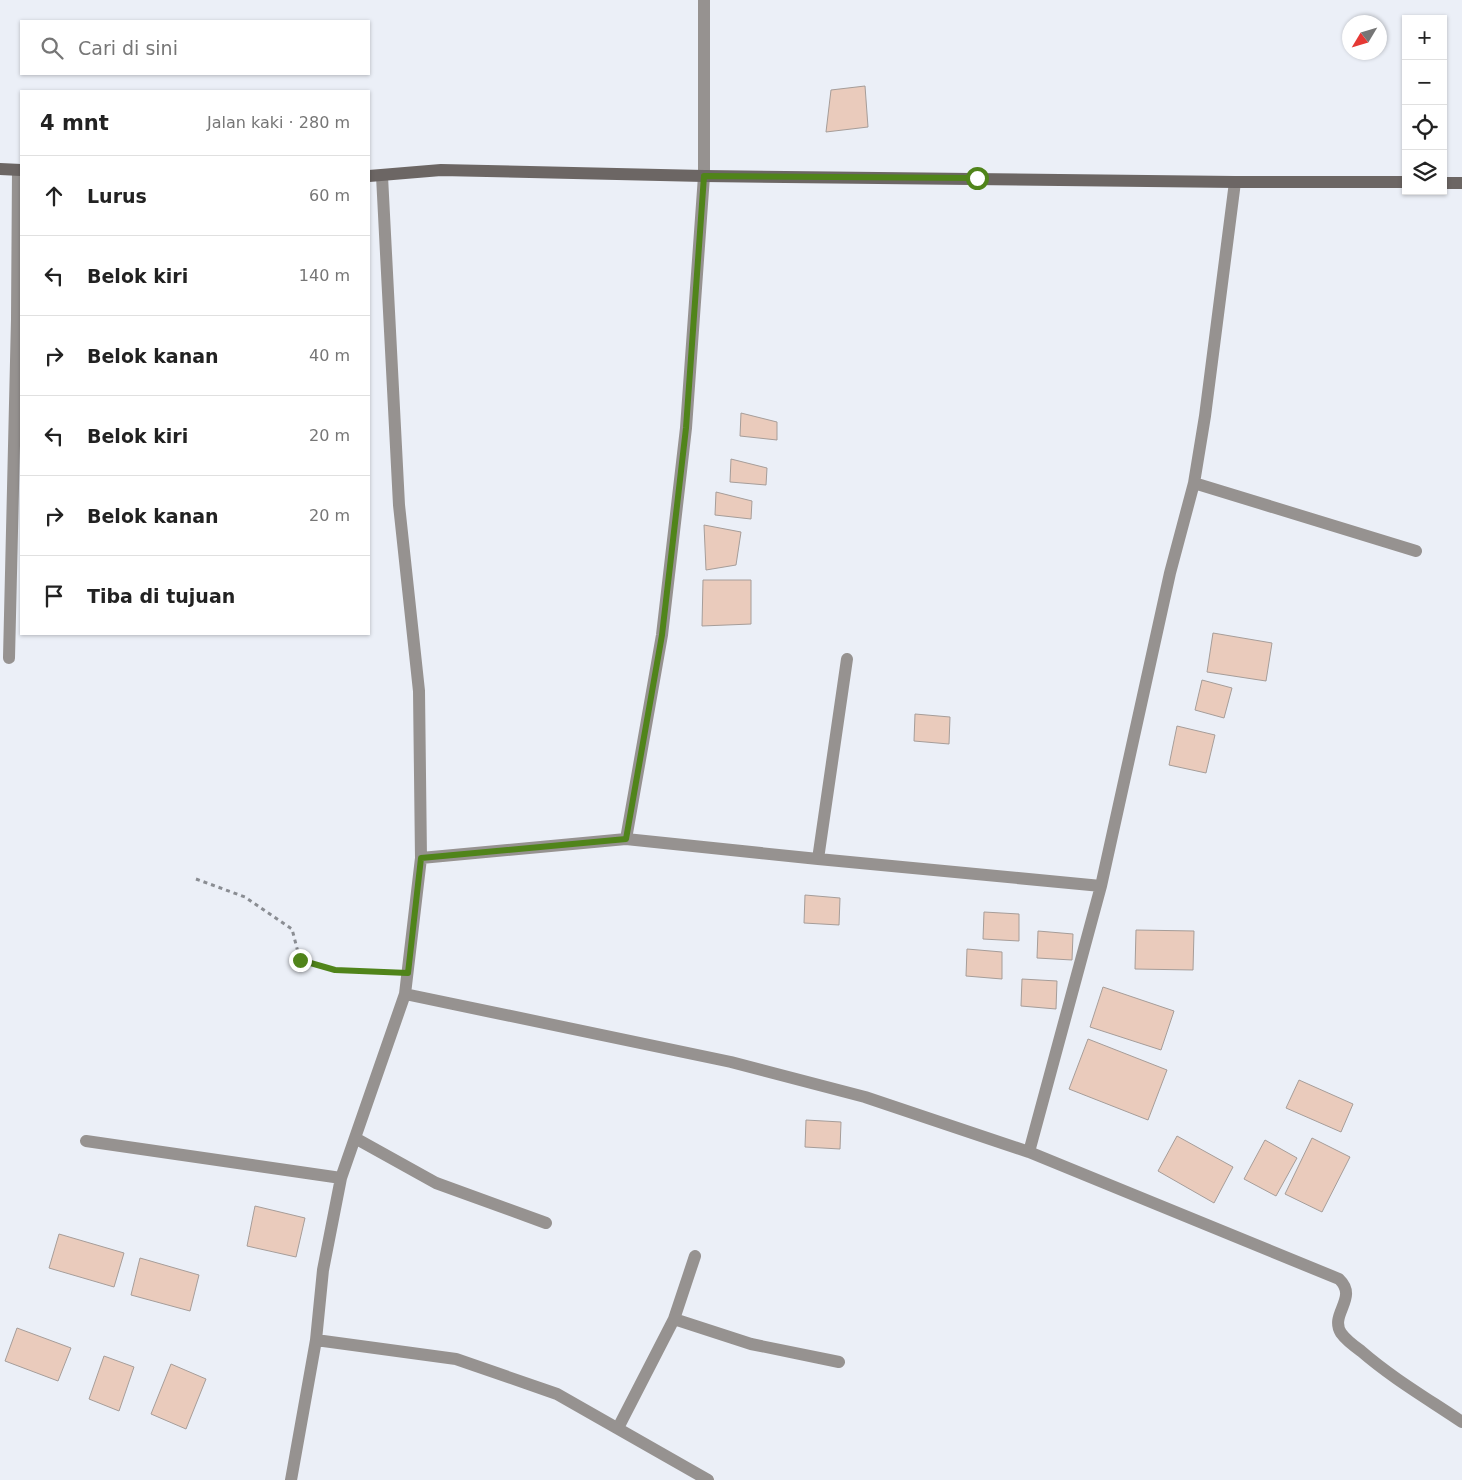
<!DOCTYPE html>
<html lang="id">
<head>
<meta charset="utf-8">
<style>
  :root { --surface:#fff; --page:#f2f2f2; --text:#222; --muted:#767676; --line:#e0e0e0 }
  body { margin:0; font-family:"DejaVu Sans",sans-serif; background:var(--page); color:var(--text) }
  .controls { position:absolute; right:15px; top:15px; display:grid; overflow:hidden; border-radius:0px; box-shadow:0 1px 4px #0004 }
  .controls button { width:45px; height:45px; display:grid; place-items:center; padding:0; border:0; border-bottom:1px solid var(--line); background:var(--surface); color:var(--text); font:25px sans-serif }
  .compass { position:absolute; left:1342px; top:15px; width:45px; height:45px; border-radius:50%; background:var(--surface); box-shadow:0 1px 4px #0004; rotate:232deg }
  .stop { position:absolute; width:15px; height:15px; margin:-11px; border:4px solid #50841a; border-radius:50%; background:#fff }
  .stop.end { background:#50841a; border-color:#fff; box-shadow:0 1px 5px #0008 }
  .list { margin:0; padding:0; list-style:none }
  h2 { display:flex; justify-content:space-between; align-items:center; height:65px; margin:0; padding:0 20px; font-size:21px }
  h2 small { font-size:16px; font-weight:400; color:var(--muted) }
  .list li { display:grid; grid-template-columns:32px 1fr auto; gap:15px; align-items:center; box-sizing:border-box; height:80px; padding:0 20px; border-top:1px solid var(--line) }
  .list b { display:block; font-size:19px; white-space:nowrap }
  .list em { font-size:16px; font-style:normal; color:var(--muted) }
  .icon { flex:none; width:28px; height:28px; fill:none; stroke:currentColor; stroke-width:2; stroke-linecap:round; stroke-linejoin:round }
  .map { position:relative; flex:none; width:1462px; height:1480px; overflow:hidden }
  .search { position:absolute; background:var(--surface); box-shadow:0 1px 4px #0004; left:20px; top:20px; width:350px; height:55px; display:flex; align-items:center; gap:12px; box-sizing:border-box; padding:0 18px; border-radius:0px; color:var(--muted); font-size:19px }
  .panel { position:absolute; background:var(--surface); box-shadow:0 1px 4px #0004; left:20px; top:90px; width:350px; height:545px; border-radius:0px }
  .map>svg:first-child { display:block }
  .building { fill:#eacbbc; stroke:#a69d99 }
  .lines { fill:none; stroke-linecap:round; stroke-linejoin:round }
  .path { stroke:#8a8d93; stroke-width:3; stroke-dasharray:4 4; stroke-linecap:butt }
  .street { stroke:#969290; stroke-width:12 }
  .secondary { stroke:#6c6664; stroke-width:12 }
  .route { stroke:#50841a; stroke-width:6 }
</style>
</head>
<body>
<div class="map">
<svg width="1462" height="1480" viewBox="0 0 1462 1480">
  <rect width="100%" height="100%" fill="#ebeff7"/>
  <path class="building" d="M 865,86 L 868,127 L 826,132 L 831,90 Z
    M 741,413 L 777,422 L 777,440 L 740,436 Z
    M 731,459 L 767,468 L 766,485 L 730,482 Z
    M 716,492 L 752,501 L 751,519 L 715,515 Z
    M 704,525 L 741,532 L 736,565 L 706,570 Z
    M 703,580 L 751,580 L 751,624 L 702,626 Z
    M 1213,633 L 1272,643 L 1266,681 L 1207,672 Z
    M 1202,680 L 1232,688 L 1224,718 L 1195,710 Z
    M 915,714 L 950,717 L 949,744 L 914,741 Z
    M 1177,726 L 1215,735 L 1206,773 L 1169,765 Z
    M 805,895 L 840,898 L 839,925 L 804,923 Z
    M 984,912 L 1019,914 L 1019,941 L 983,939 Z
    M 1136,930 L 1194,931 L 1193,970 L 1135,969 Z
    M 1038,931 L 1073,934 L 1072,960 L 1037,958 Z
    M 967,949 L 1002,952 L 1002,979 L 966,976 Z
    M 1022,979 L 1057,981 L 1056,1009 L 1021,1006 Z
    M 1103,987 L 1174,1011 L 1161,1050 L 1090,1027 Z
    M 1088,1039 L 1167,1070 L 1148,1120 L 1069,1089 Z
    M 1299,1080 L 1353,1104 L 1341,1132 L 1286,1108 Z
    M 806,1120 L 841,1122 L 840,1149 L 805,1147 Z
    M 1177,1136 L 1233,1167 L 1214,1203 L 1158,1171 Z
    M 1312,1138 L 1350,1157 L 1322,1212 L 1285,1194 Z
    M 1265,1140 L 1297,1158 L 1276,1196 L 1244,1179 Z
    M 255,1206 L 305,1218 L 296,1257 L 247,1246 Z
    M 59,1234 L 124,1253 L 114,1287 L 49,1268 Z
    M 140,1258 L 199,1275 L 190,1311 L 131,1295 Z
    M 17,1328 L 71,1348 L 58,1381 L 5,1361 Z
    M 104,1356 L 134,1367 L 119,1411 L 89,1399 Z
    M 171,1364 L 206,1379 L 186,1429 L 151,1414 Z"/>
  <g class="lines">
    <path class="path" d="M 196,879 L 245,897 L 292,929 L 300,960 L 335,969 L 384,972"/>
    <path class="street" d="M 1194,483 L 1416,551
      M 9,658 L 17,319 L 18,170
      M 626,839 L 662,635 L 686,428 L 704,176 L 704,0
      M 421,858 L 626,839 L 818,859 L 1101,886
      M 818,859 L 847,659
      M 405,994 L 731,1062 L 865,1097 L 1029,1152 L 1339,1279 C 1359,1298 1329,1314 1341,1333 C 1346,1340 1354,1346 1361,1351 C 1392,1378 1428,1399 1462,1422
      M 355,1138 L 436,1183 L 546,1223
      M 86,1141 L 341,1178
      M 1029,1152 L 1101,886 L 1170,573 L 1194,483 L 1205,416 L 1235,182
      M 674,1319 L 751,1344 L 839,1362
      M 316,1340 L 456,1359 L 557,1394 L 708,1480
      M 618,1428 L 674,1319 L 695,1256
      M 291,1480 L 316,1340 L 323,1270 L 341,1178 L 405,994 L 421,858 L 419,691 L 399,505 L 382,176"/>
    <path class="secondary" d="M 0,169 L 21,170
      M 369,176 L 441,170 L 704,176 L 1235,182 L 1406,182
      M 1443,183 L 1462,183"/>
  </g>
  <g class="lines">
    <path class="route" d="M 300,960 L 335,970 L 408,973 L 421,858 L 626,839 L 662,635 L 686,428 L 704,176 L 977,178"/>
  </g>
</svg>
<div class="controls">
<button>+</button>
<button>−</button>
<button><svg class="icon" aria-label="locate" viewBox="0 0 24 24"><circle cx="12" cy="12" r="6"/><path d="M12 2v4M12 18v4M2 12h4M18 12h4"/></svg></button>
<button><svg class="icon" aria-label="layers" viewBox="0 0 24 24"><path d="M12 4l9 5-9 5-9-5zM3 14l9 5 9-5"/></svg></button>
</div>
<svg class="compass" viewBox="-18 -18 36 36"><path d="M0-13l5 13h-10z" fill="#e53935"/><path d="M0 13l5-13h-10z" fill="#767676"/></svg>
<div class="stop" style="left:977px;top:178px"></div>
<div class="stop end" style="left:300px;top:960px"></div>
<div class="search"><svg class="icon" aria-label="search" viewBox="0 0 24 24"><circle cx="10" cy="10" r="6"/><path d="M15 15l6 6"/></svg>Cari di sini</div>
<section class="panel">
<h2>4 mnt<small>Jalan kaki · 280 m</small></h2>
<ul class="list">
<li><svg class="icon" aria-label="ahead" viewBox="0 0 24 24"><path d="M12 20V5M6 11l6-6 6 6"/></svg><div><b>Lurus</b></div><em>60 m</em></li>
<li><svg class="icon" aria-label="left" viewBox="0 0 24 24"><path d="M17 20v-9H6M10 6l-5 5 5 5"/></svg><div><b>Belok kiri</b></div><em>140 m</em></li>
<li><svg class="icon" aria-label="right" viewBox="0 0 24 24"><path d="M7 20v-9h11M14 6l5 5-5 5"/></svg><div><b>Belok kanan</b></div><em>40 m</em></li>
<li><svg class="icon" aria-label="left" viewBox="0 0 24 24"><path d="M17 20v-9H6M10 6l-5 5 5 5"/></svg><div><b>Belok kiri</b></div><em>20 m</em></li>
<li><svg class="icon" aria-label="right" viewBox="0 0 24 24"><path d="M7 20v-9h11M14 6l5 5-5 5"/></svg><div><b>Belok kanan</b></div><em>20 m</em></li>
<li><svg class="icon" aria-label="arrive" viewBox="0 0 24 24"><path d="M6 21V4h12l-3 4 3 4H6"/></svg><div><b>Tiba di tujuan</b></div></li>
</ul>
</section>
</div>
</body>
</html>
